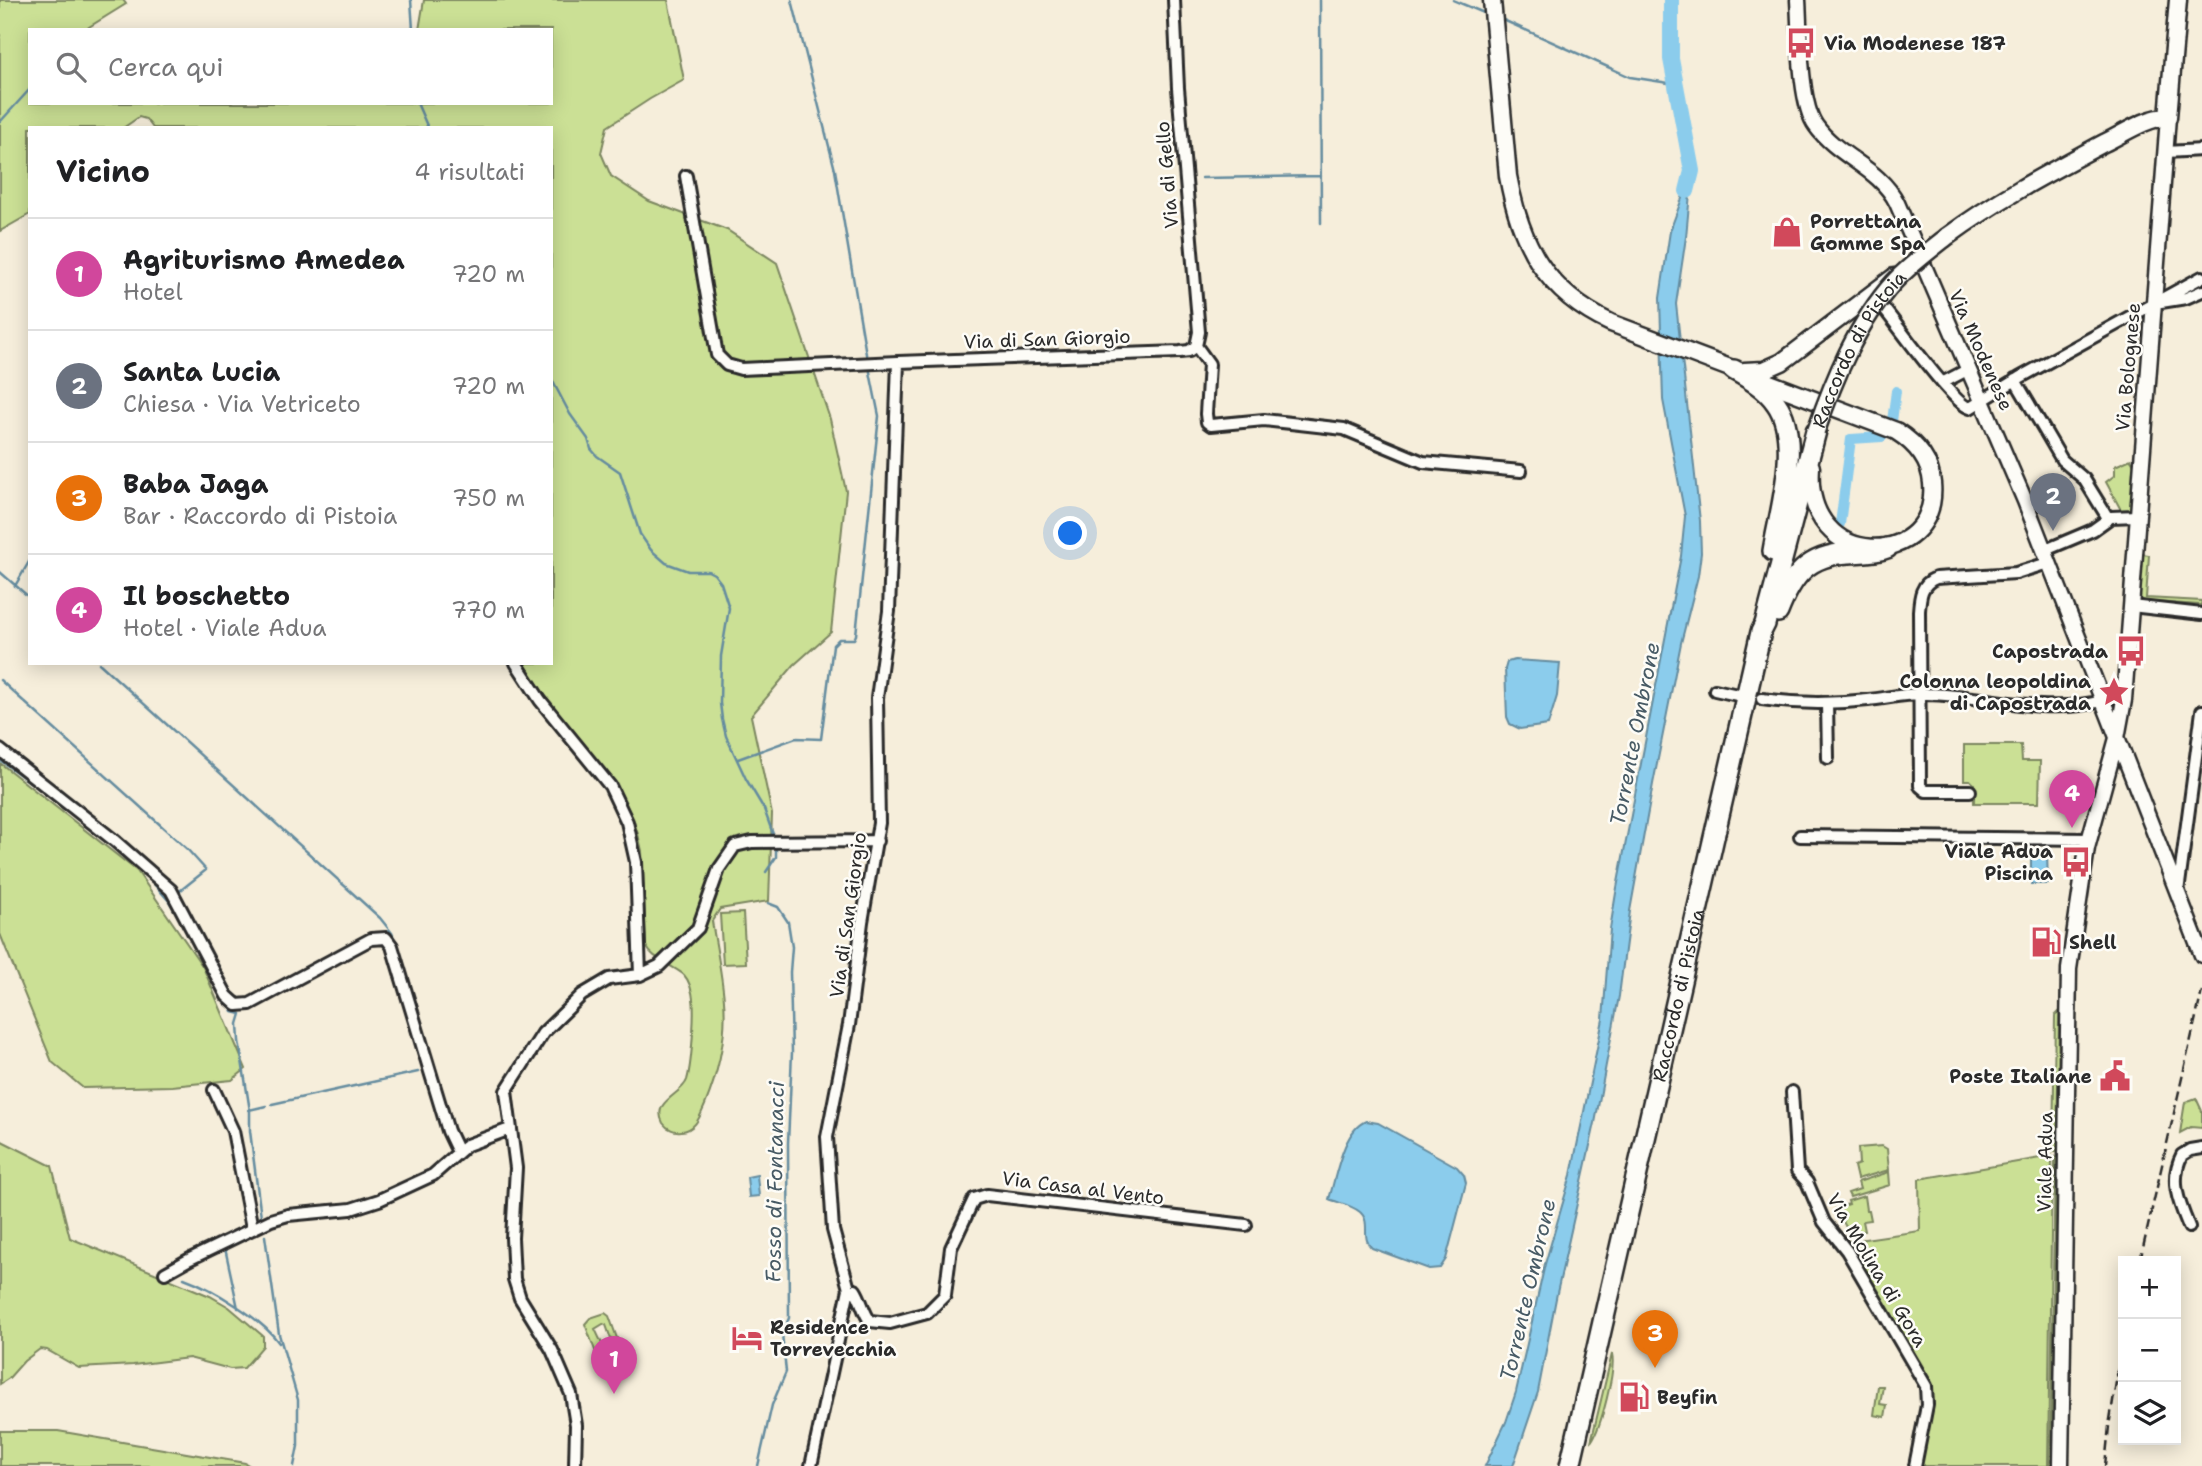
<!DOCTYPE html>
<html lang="it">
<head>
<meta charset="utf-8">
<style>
  :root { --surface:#fff; --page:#f2f2f2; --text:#202124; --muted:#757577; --line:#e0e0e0; --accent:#ea580c }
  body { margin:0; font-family:"Shantell Sans",sans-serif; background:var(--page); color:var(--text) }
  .controls { position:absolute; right:21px; bottom:21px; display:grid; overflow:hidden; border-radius:0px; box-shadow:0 4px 18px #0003 }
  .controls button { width:63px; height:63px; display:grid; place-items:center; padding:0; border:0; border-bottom:2px solid var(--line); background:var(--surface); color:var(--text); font:35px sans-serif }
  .you { position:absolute; left:1071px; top:534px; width:24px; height:24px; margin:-18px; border:5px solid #fff; border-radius:50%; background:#1a73e8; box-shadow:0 0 0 10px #1a73e833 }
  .badge { display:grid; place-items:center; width:46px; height:46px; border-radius:50%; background:var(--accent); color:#fff; font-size:23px; font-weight:700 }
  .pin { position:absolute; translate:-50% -58px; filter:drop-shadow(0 2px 4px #0008) }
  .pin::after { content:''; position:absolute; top:37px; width:24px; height:21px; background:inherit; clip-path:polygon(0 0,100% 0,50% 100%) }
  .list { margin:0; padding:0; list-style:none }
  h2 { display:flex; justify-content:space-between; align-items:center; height:91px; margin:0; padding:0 28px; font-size:30px }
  h2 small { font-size:23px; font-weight:400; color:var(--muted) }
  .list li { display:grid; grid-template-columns:46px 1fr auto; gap:21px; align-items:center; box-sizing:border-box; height:112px; padding:0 28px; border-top:2px solid var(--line) }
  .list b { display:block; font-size:26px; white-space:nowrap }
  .list p { margin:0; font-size:23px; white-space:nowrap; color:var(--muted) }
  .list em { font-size:23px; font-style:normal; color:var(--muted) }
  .icon { flex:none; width:38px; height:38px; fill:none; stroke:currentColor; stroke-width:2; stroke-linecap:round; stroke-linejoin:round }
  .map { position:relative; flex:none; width:2202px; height:1466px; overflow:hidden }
  .search { position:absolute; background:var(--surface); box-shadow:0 4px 18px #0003; left:28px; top:28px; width:525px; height:77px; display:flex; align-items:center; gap:18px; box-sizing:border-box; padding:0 24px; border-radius:0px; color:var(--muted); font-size:26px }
  .panel { position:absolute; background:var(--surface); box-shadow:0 4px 18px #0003; left:28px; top:126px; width:525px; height:539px; border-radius:0px }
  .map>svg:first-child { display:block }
  .green { fill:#cbe095; stroke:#7b8660; stroke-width:2; fill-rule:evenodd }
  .water { fill:#8bccec; stroke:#658c9f; stroke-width:2 }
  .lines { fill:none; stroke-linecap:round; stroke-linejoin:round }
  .stream { stroke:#658c9f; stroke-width:2.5 }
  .canal { stroke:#8bccec; stroke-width:10 }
  .river { stroke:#8bccec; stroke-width:16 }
  .street-casing { stroke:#2b2b2b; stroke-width:16 }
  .secondary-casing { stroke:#2b2b2b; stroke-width:19 }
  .primary-casing { stroke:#2b2b2b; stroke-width:21 }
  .highway-casing { stroke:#2b2b2b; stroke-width:24 }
  .street { stroke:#fdfcf7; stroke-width:10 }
  .secondary { stroke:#fdfcf7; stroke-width:14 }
  .primary { stroke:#fdfcf7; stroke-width:16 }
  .highway { stroke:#fdfcf7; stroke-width:19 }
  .rail { stroke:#2b2b2b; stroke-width:2.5; stroke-dasharray:10 5; stroke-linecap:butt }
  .primary-bridge-casing { stroke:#2b2b2b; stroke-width:21; stroke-linecap:butt }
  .primary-bridge { stroke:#fdfcf7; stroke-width:16 }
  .labels { text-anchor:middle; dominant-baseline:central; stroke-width:5; stroke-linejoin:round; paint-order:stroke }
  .poi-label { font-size:19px; font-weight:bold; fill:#2b2b2b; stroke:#fdfcf7; text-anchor:start }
  .street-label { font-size:19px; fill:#2b2b2b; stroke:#fdfcf7 }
  .water-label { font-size:21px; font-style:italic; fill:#485b65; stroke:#fdfcf7 }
</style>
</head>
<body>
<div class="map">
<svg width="2202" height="1466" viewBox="0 0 2202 1466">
  <rect width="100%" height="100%" fill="#f6eedb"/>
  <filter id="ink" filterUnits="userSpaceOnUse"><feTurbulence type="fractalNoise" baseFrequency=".0143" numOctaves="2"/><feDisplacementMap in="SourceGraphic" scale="14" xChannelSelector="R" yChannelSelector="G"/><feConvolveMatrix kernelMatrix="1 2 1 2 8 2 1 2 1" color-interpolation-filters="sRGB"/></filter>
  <g filter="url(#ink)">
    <path class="green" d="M 0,0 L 123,0 L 126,4 L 84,30 L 30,30 L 30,103 L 551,103 L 551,30 L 419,30 L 424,0 L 668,0 L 684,80 L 650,99 L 607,127 L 601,153 L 611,176 L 649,201 L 727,230 L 777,263 L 830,419 L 846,491 L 831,632 L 794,665 L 751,716 L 772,814 L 769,901 L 720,909 L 712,921 C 716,947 722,974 724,1000 C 727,1035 718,1073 705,1105 C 700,1116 696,1130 681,1131 C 675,1132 667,1129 663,1123 C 651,1101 682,1095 687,1080 C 691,1066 692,1047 693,1032 C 694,1016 696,988 684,975 C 679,970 671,967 666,963 C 657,958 651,955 646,946 L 642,851 C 631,789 585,748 548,700 C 540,688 532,675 524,663 L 551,663 L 551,128 L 153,128 L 146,119 L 139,117 L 123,128 L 30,128 L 30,214 L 0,231 Z
      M 2131,459 L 2136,468 L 2131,509 L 2121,510 L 2106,482 L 2115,475 L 2115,466 Z
      M 2143,554 L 2149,555 L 2146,598 L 2202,601 L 2201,605 L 2139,601 Z
      M 1964,745 L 2021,745 L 2022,761 L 2040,761 L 2039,803 L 1974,803 L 1974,784 L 1970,780 L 1964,780 Z
      M 0,763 L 137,871 L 203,967 L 246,1069 L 232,1080 L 172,1086 L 83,1088 L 52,1062 L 0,934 Z
      M 743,913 L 746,963 L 723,964 L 720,914 Z
      M 2059,1012 L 2057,1151 L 2053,1151 L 2055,1016 Z
      M 2196,1098 L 2202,1111 L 2202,1128 L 2191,1127 L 2180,1133 L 2185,1102 Z
      M 0,1140 L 52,1166 L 70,1238 L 210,1296 L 229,1307 L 263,1336 L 263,1346 L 244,1368 L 230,1369 L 189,1358 L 133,1365 L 79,1368 L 47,1350 L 40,1349 L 24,1361 L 9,1378 L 0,1384 Z
      M 1882,1146 L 1887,1149 L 1889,1170 L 1857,1179 L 1854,1166 L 1859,1164 L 1858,1148 Z
      M 2052,1156 L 2048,1466 L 1919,1466 L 1932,1393 L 1914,1357 L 1844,1242 L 1920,1231 L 1919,1179 Z
      M 2055,1157 L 2057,1157 L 2052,1466 L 2050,1466 Z
      M 1889,1172 L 1890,1185 L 1850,1197 L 1848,1193 L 1860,1189 L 1858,1182 Z
      M 1864,1196 L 1866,1210 L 1869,1210 L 1871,1220 L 1863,1221 L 1865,1231 L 1849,1233 L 1836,1208 L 1849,1204 L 1848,1201 Z
      M 605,1313 L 609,1316 L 622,1352 L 599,1361 L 585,1324 L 590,1318 ZM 603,1324 L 606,1325 L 612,1342 L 603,1346 L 595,1329 Z
      M 1612,1354 C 1616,1370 1601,1428 1591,1442 Z
      M 1878,1386 L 1883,1386 L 1880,1404 L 1887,1405 L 1885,1417 L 1874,1415 Z
      M 0,1431 L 58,1431 L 245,1463 L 250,1466 L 0,1466 Z"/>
    <path class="water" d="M 1692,171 L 1686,237 L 1676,304 L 1700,521 L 1701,553 L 1698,576 L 1681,643 L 1653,784 L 1630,911 L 1619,996 L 1595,1123 L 1557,1293 L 1538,1392 L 1513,1466 L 1485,1466 L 1506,1422 L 1516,1392 L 1545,1264 L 1571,1175 L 1603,1019 L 1610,929 L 1616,893 L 1681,556 L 1685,516 L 1663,400 L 1660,298 L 1670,231 Z
      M 1515,660 L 1560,663 L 1557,696 L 1548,725 L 1520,729 L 1510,724 L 1507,717 L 1505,669 L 1507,662 Z
      M 2031,852 L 2047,852 L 2048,884 L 2031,884 Z
      M 1366,1121 L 1378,1123 L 1457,1167 L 1464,1175 L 1466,1183 L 1446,1259 L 1440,1268 L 1429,1269 L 1372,1248 C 1360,1238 1372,1222 1360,1212 C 1352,1205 1339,1203 1329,1199 C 1336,1177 1343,1130 1366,1121 Z
      M 757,1175 L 759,1196 L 749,1197 L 747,1177 Z"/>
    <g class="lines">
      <path class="stream" d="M 411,0 L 413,30
        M 792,0 L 835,170 L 867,360
        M 1320,0 L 1321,223
        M 1453,0 L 1484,13
        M 1501,19 L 1630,77 L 1675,84
        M 417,103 L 428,128
        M 0,122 L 30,89
        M 1202,178 L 1321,176
        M 551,378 L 570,414 L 588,439 L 591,449 L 597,456 L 620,472 L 640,534 L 651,550 L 666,563 L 688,571 L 708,571 L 714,574 L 721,583 L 729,608 L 721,656 L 720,703 L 722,719 L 726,736 L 746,779 L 764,809 L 774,837
        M 0,572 L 30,598
        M 15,586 L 30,560
        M 99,663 L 380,918 L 392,933 L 396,943
        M 0,680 L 187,849 L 206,870 L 176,894
        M 738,759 L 796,738 L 821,739 L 833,645 L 839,639 L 854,639 L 856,635 L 879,416 L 869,367
        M 0,760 L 81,820
        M 766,872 L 776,857 L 776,844
        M 145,874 L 169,901 L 183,924
        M 228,1003 L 233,1012 L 241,1014 L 238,1024 L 239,1041 L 250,1111 L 250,1131 L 261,1217
        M 272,1104 L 418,1072
        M 249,1110 L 266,1106
        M 265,1236 L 279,1334 L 298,1400 L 298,1446 L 294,1466
        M 225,1248 L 238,1308
        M 184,1278 C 212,1288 262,1319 279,1343
        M 758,1466 L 772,1405 L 786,1372 L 782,1334 L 789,1318 L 788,1143 L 792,1052 L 790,972 L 792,947 L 788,922 L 778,907 L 768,903"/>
      <path class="canal" d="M 1892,421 L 1896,391
        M 1840,524 L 1851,439 L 1882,437 L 1885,434"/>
      <path class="river" d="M 1671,0 L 1671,59 L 1692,171 L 1687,191"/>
      <g class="street-casing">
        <path id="street" d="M 1174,0 L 1178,88 L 1199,332 L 1196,346
          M 2166,152 L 2202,150
          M 686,176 L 717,355 L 727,365 L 741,369 L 898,362
          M 2161,302 L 2186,298 L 2202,291
          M 1885,310 C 1898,326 1955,406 1970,408 L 2019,378 L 2202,277
          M 1196,346 L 1209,364 L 1206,414 L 1207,422 L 1211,425 L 1264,420 L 1344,429 L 1423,462 L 1521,471
          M 2015,380 L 2062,460 L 2084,479 L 2108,518
          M 1942,383 L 1967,370
          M 2043,551 L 2093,530 L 2111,517 L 2137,516
          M 2131,606 L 2202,614
          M 516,663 L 540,700 L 610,786 L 627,822 L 636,862 L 640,975
          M 1715,690 L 1742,696
          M 1762,699 C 1797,704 1833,704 1868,700 C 1888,698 1907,693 1927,694 C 1985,695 2044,716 2102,701
          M 1827,703 L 1828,758
          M 0,750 L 115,841 L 171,890 L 227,996 L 237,1005 L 250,1004 L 371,939 L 386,938 L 392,946 L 448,1131 L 458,1152
          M 1970,791 L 1926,791 L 1920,786 L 1919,611 C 1920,596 1921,584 1936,578 L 2016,573 L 2048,563
          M 1800,836 L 2089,839
          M 2178,892 L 2202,711
          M 214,1090 L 233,1131 L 252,1228
          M 1792,1092 L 1797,1171 L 1807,1182 L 1824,1222 L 1847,1251 L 1926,1386 L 1927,1405 L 1915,1466
          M 2189,1227 C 2179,1203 2169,1180 2182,1155 L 2190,1150 L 2202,1148
          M 165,1273 L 190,1259 L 271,1220 L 288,1215 L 351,1209 L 379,1200 L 433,1175 L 467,1145 L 510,1129
          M 849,1289 L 855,1290 C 862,1301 863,1312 870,1321 L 890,1323 L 927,1313 L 945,1295 L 951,1248 L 974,1199 L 987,1195 L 1246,1225
          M 575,1466 L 576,1425 L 571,1394 L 552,1350 L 520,1298 L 514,1279 L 512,1238 L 516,1168 L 506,1091 L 543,1033 L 582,995 L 609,979 L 640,975 L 659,966 L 698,928 L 719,869 L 735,846 L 752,842 L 877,841
          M 811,1466 L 849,1289 L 833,1230 L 827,1137 L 849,1025 L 862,922 L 879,823 L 877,698 L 889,611 L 898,362 L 1180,352 L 1189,351 L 1196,346"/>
      </g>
      <g class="secondary-casing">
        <path id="secondary" d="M 1798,0 C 1800,30 1799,104 1816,126 C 1838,157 1880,168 1897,203 L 2025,501 L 2202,955
          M 2061,1466 L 2069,969 L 2087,848 L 2117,738 L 2124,700 L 2168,117"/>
      </g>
      <g class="primary-casing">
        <path id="primary" d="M 1492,0 L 1508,176 C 1520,244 1546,293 1611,323 L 1896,431 C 1915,443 1930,459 1932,483 C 1940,570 1803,574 1811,467
          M 1948,236 C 2000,198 2048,173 2104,143 C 2123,134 2147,117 2168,117 L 2178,0
          M 1744,371 L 1764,370 L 1782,362 L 1894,277"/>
      </g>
      <g class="highway-casing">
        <g id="highway">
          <path d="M 1734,370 C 1750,379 1766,388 1776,403 C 1802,439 1780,509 1773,551"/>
          <path d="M 1778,612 C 1792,576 1807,555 1849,553 C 1861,552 1875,553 1887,548"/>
          <path id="s1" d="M 1570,1466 L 1761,632 L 1765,624 L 1816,431"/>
        </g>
      </g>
      <use href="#street" class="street"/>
      <use href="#secondary" class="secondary"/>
      <use href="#primary" class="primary"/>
      <use href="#highway" class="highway"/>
      <path class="rail" d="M 2140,1261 L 2202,991
        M 2105,1466 L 2109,1426 L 2123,1338"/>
      <g class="primary-bridge-casing">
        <g id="primary-bridge">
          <path id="s2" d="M 1816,431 C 1834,379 1857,323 1894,282 C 1910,265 1929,251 1948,236"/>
        </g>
      </g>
      <use href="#primary-bridge" class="primary-bridge"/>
    </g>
  </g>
  <defs>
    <g id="bus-bare" transform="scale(2.415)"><path d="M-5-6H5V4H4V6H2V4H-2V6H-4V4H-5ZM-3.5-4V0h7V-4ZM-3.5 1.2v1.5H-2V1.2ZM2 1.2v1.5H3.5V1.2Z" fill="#d1495b" stroke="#fdfcf7" stroke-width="2.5" paint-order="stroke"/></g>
    <g id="shop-bare" transform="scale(2.415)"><path d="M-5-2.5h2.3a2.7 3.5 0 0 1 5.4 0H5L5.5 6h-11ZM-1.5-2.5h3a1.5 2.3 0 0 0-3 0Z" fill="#d1495b" stroke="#fdfcf7" stroke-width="2.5" paint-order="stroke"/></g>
    <g id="sight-bare" transform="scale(2.415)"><path d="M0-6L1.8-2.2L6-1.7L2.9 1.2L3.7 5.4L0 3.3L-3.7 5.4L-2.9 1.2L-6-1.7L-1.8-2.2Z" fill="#d1495b" stroke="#fdfcf7" stroke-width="2.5" paint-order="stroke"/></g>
    <g id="fuel-bare" transform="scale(2.415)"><path d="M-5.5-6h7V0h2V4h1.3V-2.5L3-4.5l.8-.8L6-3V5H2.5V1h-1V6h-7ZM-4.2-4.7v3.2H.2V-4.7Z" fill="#d1495b" stroke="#fdfcf7" stroke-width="2.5" paint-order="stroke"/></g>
    <g id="civic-bare" transform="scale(2.415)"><path d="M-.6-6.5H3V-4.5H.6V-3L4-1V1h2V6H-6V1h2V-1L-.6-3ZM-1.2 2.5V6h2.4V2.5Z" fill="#d1495b" stroke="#fdfcf7" stroke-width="2.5" paint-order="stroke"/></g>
    <g id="hotel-bare" transform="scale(2.415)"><path d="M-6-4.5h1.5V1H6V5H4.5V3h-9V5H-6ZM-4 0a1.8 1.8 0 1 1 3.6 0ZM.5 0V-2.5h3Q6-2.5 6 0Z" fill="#d1495b" stroke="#fdfcf7" stroke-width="2.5" paint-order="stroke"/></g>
  </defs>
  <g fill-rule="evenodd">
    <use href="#bus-bare" x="1801" y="43"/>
    <use href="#shop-bare" x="1787" y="232"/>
    <use href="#bus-bare" x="2131" y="651"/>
    <use href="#sight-bare" x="2114" y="692"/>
    <use href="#bus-bare" x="2076" y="862"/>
    <use href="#fuel-bare" x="2046" y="942"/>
    <use href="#civic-bare" x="2115" y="1076"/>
    <use href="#hotel-bare" x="747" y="1338"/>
    <use href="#fuel-bare" x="1634" y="1397"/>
  </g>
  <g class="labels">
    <g class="poi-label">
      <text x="1824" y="43">Via Modenese 187</text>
      <text x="1810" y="221">Porrettana<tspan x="1810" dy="22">Gomme Spa</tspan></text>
      <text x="2108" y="651" text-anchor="end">Capostrada</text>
      <text x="2091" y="681" text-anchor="end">Colonna leopoldina<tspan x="2091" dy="22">di Capostrada</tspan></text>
      <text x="2053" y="851" text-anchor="end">Viale Adua<tspan x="2053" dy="22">Piscina</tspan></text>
      <text x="2069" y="942">Shell</text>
      <text x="2092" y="1076" text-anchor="end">Poste Italiane</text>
      <text x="770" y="1327">Residence<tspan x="770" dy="22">Torrevecchia</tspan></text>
      <text x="1657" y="1397">Beyfin</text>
    </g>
    <g class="street-label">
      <text transform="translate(1167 175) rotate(-95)">Via di Gello</text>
      <text transform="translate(1047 339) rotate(-2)">Via di San Giorgio</text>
      <text transform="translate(1981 350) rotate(66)">Via Modenese</text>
      <text stroke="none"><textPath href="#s2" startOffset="93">Raccordo di Pistoia</textPath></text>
      <text transform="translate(2128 367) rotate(-85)">Via Bolognese</text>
      <text transform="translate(848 915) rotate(-82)">Via di San Giorgio</text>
      <text stroke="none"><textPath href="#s1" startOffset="483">Raccordo di Pistoia</textPath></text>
      <text transform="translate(2045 1162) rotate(-89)">Viale Adua</text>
      <text transform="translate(1083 1188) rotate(7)">Via Casa al Vento</text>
      <text transform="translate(1877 1270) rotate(59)">Via Molina di Gora</text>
    </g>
    <g class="water-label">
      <text transform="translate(1635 734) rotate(-79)">Torrente Ombrone</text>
      <text transform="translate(775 1182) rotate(-89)">Fosso di Fontanacci</text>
      <text transform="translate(1528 1290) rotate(-77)">Torrente Ombrone</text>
    </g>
  </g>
</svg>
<div class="controls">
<button>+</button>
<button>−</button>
<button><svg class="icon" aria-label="layers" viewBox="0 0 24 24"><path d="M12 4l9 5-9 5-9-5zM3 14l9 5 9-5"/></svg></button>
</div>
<div class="you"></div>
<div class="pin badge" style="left:614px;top:1394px;background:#d1479c">1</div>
<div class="pin badge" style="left:2053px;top:531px;background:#6b7280">2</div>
<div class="pin badge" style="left:1655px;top:1368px;background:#e8710a">3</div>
<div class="pin badge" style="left:2072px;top:828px;background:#d1479c">4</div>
<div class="search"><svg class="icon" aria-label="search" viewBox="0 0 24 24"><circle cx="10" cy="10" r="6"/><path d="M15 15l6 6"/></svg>Cerca qui</div>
<section class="panel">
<h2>Vicino<small>4 risultati</small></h2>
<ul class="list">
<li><span class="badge" style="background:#d1479c">1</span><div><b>Agriturismo Amedea</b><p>Hotel</p></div><em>720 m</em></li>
<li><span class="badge" style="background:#6b7280">2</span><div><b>Santa Lucia</b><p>Chiesa · Via Vetriceto</p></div><em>720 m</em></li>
<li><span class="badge" style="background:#e8710a">3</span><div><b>Baba Jaga</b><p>Bar · Raccordo di Pistoia</p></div><em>750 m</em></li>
<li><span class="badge" style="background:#d1479c">4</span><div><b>Il boschetto</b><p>Hotel · Viale Adua</p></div><em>770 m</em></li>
</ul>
</section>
</div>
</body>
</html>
